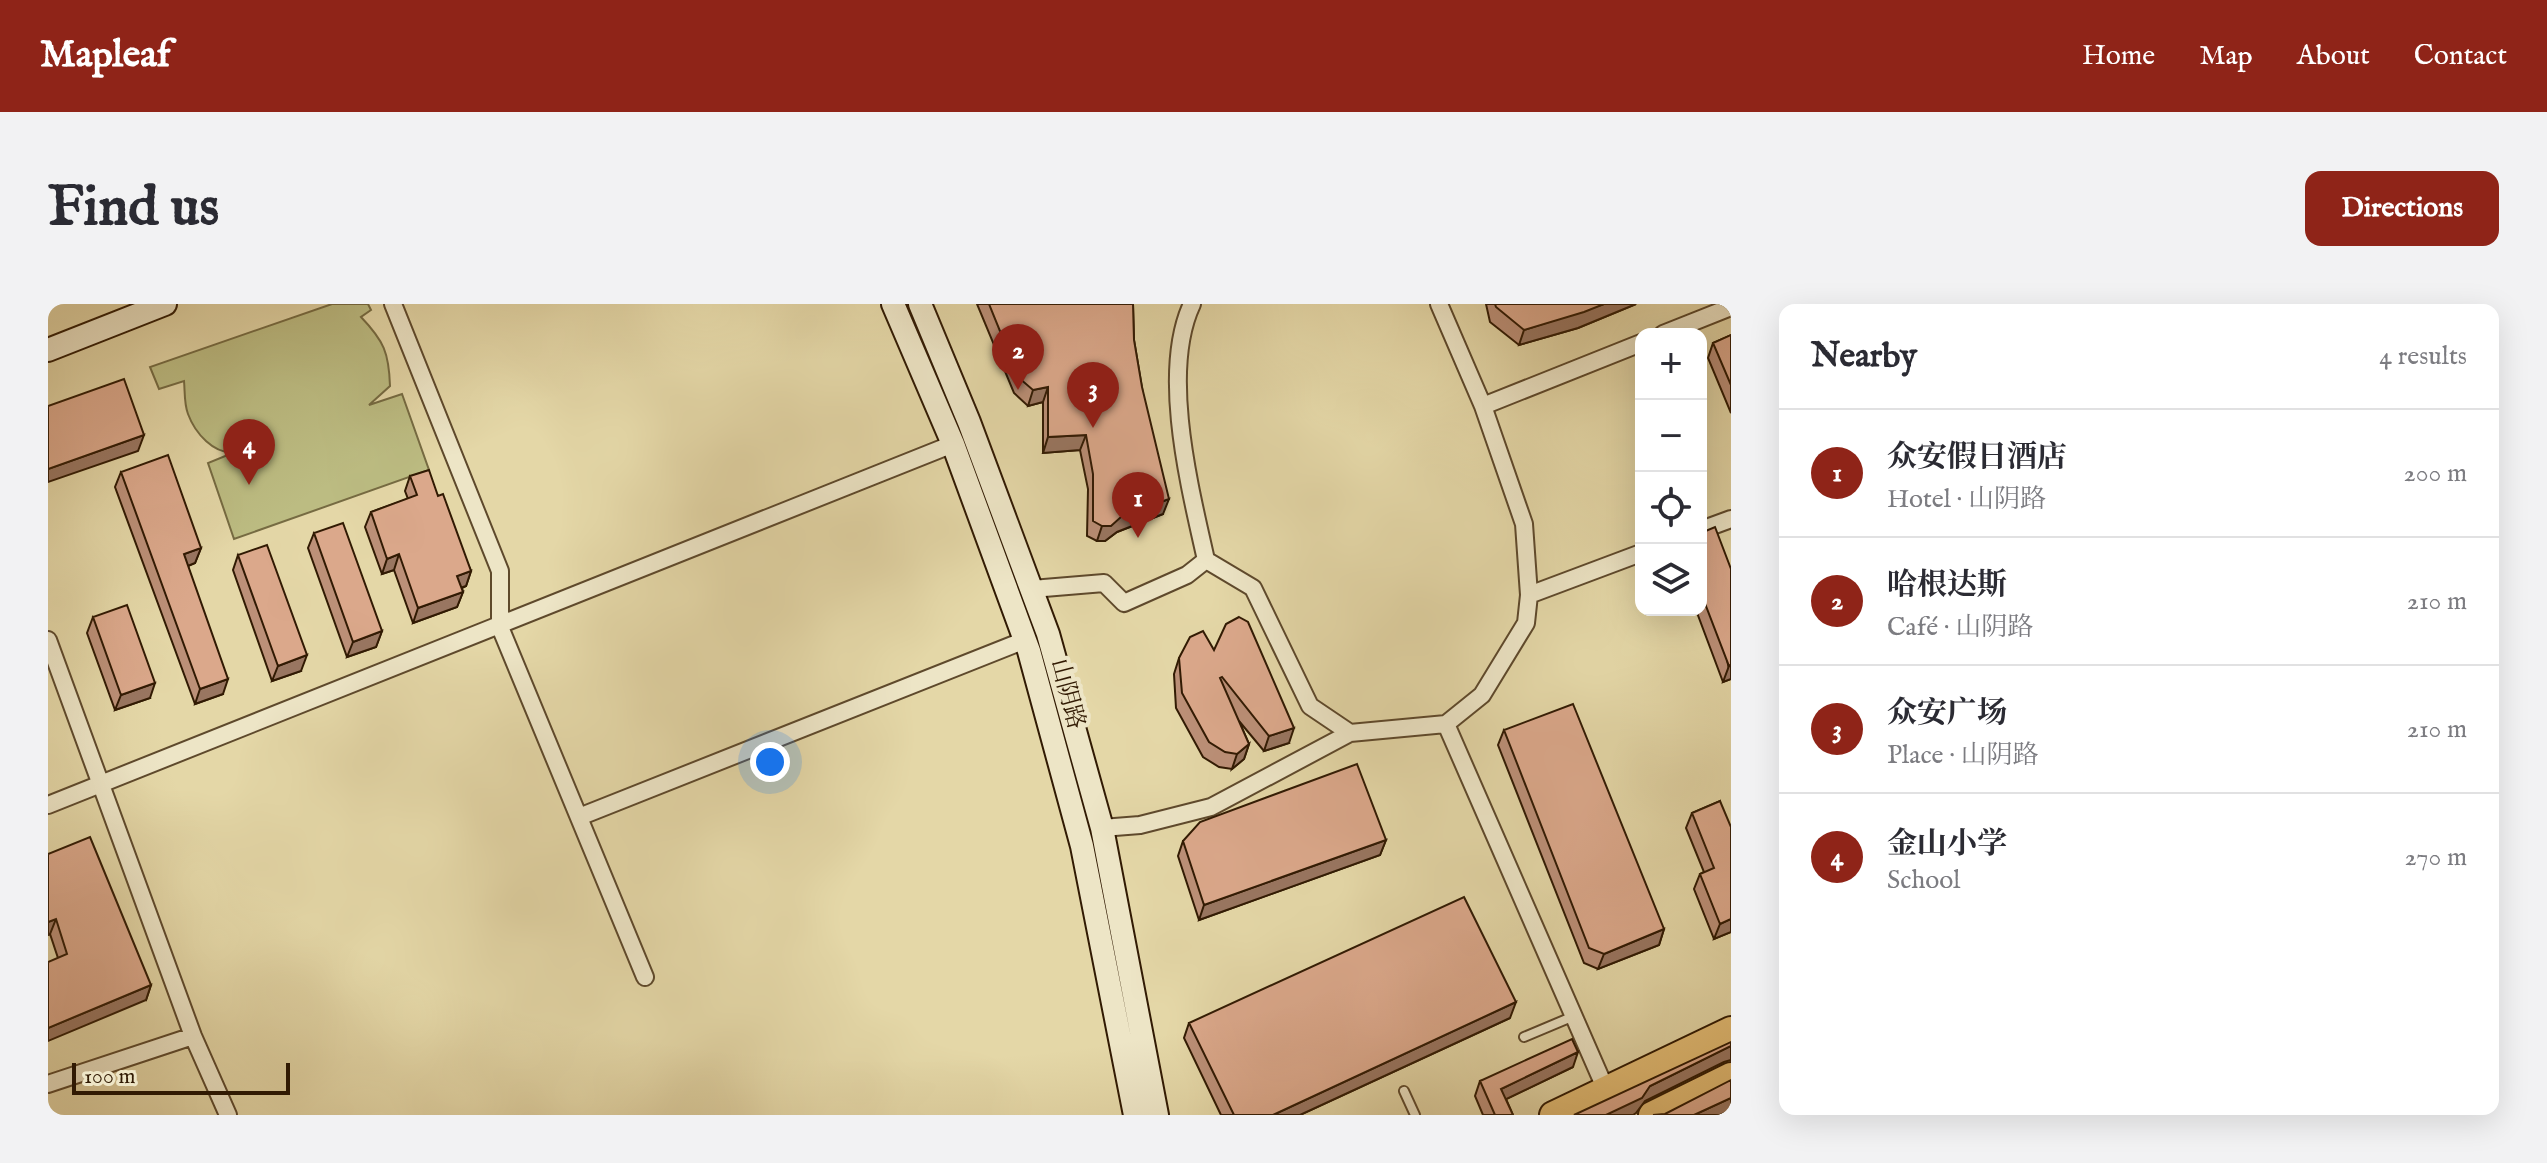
<!DOCTYPE html>
<html lang="en">
<head>
<meta charset="utf-8">
<style>
  :root { --surface:#fff; --page:#f2f2f3; --text:#2b2b33; --muted:#7c7c81; --line:#e1e1e2; --accent:#8f2418 }
  body { margin:0; font-family:"IM FELL English","Noto Serif SC",serif; background:var(--page); color:var(--text) }
  .controls { position:absolute; right:24px; top:24px; display:grid; overflow:hidden; border-radius:16px; box-shadow:0 8px 32px #0002 }
  .controls button { width:72px; height:72px; display:grid; place-items:center; padding:0; border:0; border-bottom:2px solid var(--line); background:var(--surface); color:var(--text); font:40px sans-serif }
  .scale { position:absolute; left:24px; bottom:20px; width:218px; box-sizing:border-box; padding-left:8px; border:4px solid #311a03; border-top:0; font-size:22px; line-height:28px; white-space:nowrap; color:#311a03; -webkit-text-stroke:6px #ede5c6; paint-order:stroke }
  .you { position:absolute; left:722px; top:458px; width:28px; height:28px; margin:-20px; border:6px solid #fff; border-radius:50%; background:#1a73e8; box-shadow:0 0 0 12px #1a73e833 }
  .badge { display:grid; place-items:center; width:52px; height:52px; border-radius:50%; background:var(--accent); color:#fff; font-size:26px; font-weight:700 }
  .pin { position:absolute; translate:-50% -66px; filter:drop-shadow(0 2px 4px #0008) }
  .pin::after { content:''; position:absolute; top:42px; width:28px; height:24px; background:inherit; clip-path:polygon(0 0,100% 0,50% 100%) }
  .list { margin:0; padding:0; list-style:none }
  h2 { display:flex; justify-content:space-between; align-items:center; height:104px; margin:0; padding:0 32px; font-size:34px }
  h2 small { font-size:26px; font-weight:400; color:var(--muted) }
  .list li { display:grid; grid-template-columns:52px 1fr auto; gap:24px; align-items:center; box-sizing:border-box; height:128px; padding:0 32px; border-top:2px solid var(--line) }
  .list b { display:block; font-size:30px; white-space:nowrap }
  .list p { margin:0; font-size:26px; white-space:nowrap; color:var(--muted) }
  .list em { font-size:26px; font-style:normal; color:var(--muted) }
  .icon { flex:none; width:44px; height:44px; fill:none; stroke:currentColor; stroke-width:2; stroke-linecap:round; stroke-linejoin:round }
  .map { position:relative; flex:none; width:1683px; height:811px; overflow:hidden; border-radius:16px }
  header { display:flex; align-items:center; gap:48px; box-sizing:border-box; height:112px; padding:0 40px; background:var(--accent); color:#fff }
  header strong { font-size:38px }
  nav { display:flex; gap:44px; margin-inline-start:auto; font-size:28px }
  .intro { display:flex; align-items:center; justify-content:space-between; box-sizing:border-box; height:192px; padding:0 48px }
  h1 { margin:0; font-size:56px }
  .button { padding:20px 36px; border-radius:16px; background:var(--accent); color:#fff; font-size:28px; font-weight:700 }
  main { display:flex; gap:48px; padding:0 48px }
  aside { flex:1; background:var(--surface); border-radius:16px; box-shadow:0 8px 32px #0002 }
  .map>svg:first-child { display:block }
  .green { fill:#bcbc82; stroke:#766b42; stroke-width:2 }
  .lines { fill:none; stroke-linecap:round; stroke-linejoin:round }
  .service-casing { stroke:#5e492c; stroke-width:12 }
  .minor-casing { stroke:#5e492c; stroke-width:20 }
  .secondary-casing { stroke:#311a03; stroke-width:26 }
  .primary-casing { stroke:#311a03; stroke-width:30 }
  .service { stroke:#ede5c6; stroke-width:8 }
  .minor { stroke:#ede5c6; stroke-width:16 }
  .secondary { stroke:#ede5c6; stroke-width:22 }
  .primary { stroke:#e2bc74; stroke-width:26 }
  .wall { fill:#bc9078; stroke:#311a03; stroke-width:2 }
  .shaded-wall { fill:#997661; stroke:#311a03; stroke-width:2 }
  .building { fill:#dba88b; stroke:#311a03; stroke-width:2 }
  .labels { text-anchor:middle; dominant-baseline:central; stroke-width:8; stroke-linejoin:round; paint-order:stroke }
  .street-label { font-size:24px; fill:#311a03; stroke:#ede5c6 }
</style>
</head>
<body>
<header>
<strong>Mapleaf</strong>
<nav><a>Home</a><a>Map</a><a>About</a><a>Contact</a></nav>
</header>
<div class="intro"><h1>Find us</h1><a class="button">Directions</a></div>
<main>
<div class="map">
<svg width="1683" height="811" viewBox="0 0 1683 811">
  <rect width="100%" height="100%" fill="#e4d7a7"/>
  <filter id="stains"><feTurbulence type="fractalNoise" baseFrequency=".0025" numOctaves="4"/><feColorMatrix values="0 0 0 0 .2 0 0 0 0 .09 0 0 0 0 .02 0 0 0 .5 -.17"/></filter>
  <radialGradient id="worn" r=".72"><stop offset=".6" stop-color="#630" stop-opacity="0"/><stop offset="1" stop-color="#630" stop-opacity=".3"/></radialGradient>
  <path class="green" d="M 284,0 L 320,0 L 323,6 L 313,13 C 336,37 341,49 342,82 L 321,101 L 354,90 L 381,166 L 186,235 L 160,159 L 187,148 C 166,151 147,129 140,110 C 136,100 137,87 136,77 L 111,85 L 102,63 Z"/>
  <g class="lines">
    <g class="service-casing">
      <path id="service" d="M 1476,733 L 1526,712
        M 1356,787 L 1367,811"/>
    </g>
    <g class="minor-casing">
      <path id="minor" d="M 345,0 L 452,267 L 452,323 L 597,673
        M 1391,0 L 1435,102 L 1593,39
        M 1615,30 L 1683,3
        M 1653,226 L 1683,215
        M 1158,256 L 1205,284 L 1262,402 L 1302,429 L 1398,420 L 1434,391 L 1478,319 L 1481,291 L 1476,220 L 1435,102
        M 984,285 L 1056,279 L 1076,299 L 1139,271 L 1158,256 C 1142,184 1112,68 1144,0
        M 1481,291 L 1593,249
        M 0,336 L 145,732 L 180,811
        M 1398,420 L 1558,786
        M 0,501 L 905,140
        M 531,513 L 977,336
        M 1054,524 L 1092,521 L 1163,503 L 1302,429
        M 0,780 L 145,732"/>
    </g>
    <g class="secondary-casing">
      <path id="secondary" d="M 845,0 L 905,140 L 981,347 L 1034,542 L 1087,811
        M 872,0 L 921,118 L 1000,330 L 1054,524 L 1109,811
        M 0,46 L 117,0"/>
    </g>
    <g class="primary-casing">
      <path id="primary" d="M 1505,811 L 1683,726
        M 1604,811 L 1683,772"/>
    </g>
    <use href="#service" class="service"/>
    <use href="#minor" class="minor"/>
    <use href="#secondary" class="secondary"/>
    <use href="#primary" class="primary"/>
  </g>
  <path class="wall" d="M 929,0 L 1085,0 L 1086,36 L 1115,210 L 1069,228 L 1057,237 L 1049,237 L 1039,232 L 1040,185 L 1032,146 L 995,149 L 995,98 L 980,102 L 966,89 Z
    M 1438,0 L 1588,0 L 1530,24 L 1471,41 L 1442,18 Z
    M 1683,31 L 1683,109 L 1660,54 L 1665,39 Z
    M 73,168 L 153,244 L 147,259 L 140,262 L 175,390 L 147,400 L 67,183 Z
    M 362,172 L 390,192 L 423,267 L 418,282 L 414,284 L 415,288 L 409,303 L 365,319 L 346,266 L 334,270 L 317,223 L 323,208 L 360,195 L 357,187 Z
    M 266,229 L 334,327 L 328,343 L 299,353 L 260,244 Z
    M 1653,229 L 1683,375 L 1675,378 L 1648,306 L 1653,306 Z
    M 190,251 L 253,367 L 224,377 L 185,266 Z
    M 45,313 L 102,394 L 67,406 L 39,329 Z
    M 1166,346 L 1241,439 L 1216,447 L 1191,417 L 1201,440 L 1196,455 L 1184,465 L 1171,463 L 1155,453 L 1128,404 L 1126,370 L 1131,354 Z
    M 1456,426 L 1616,625 L 1611,641 L 1550,665 L 1536,659 L 1450,441 Z
    M 1672,497 L 1683,628 L 1666,635 L 1646,585 L 1652,570 L 1656,568 L 1638,524 L 1644,509 Z
    M 1338,536 L 1332,551 L 1151,616 L 1130,552 L 1135,537 Z
    M 0,550 L 103,681 L 98,696 L 10,654 L 2,630 L 0,631 Z
    M 1462,714 L 1252,811 L 1173,811 L 1136,734 L 1141,719 Z
    M 1525,763 L 1458,795 L 1465,811 L 1435,811 L 1427,792 L 1432,777 Z"/>
  <path class="shaded-wall" d="M 1556,0 L 1588,0 L 1530,24 L 1471,41 L 1476,26 Z
    M 1000,83 L 995,98 L 980,102 L 985,86 Z
    M 96,131 L 90,147 L 0,178 L 0,165 Z
    M 1038,131 L 1032,146 L 995,149 L 1000,133 Z
    M 1121,195 L 1115,210 L 1069,228 L 1057,237 L 1049,237 L 1054,222 L 1074,212 Z
    M 153,244 L 147,259 L 130,266 L 136,250 Z
    M 351,250 L 346,266 L 334,270 L 339,255 Z
    M 423,267 L 418,282 L 404,287 L 409,272 Z
    M 415,288 L 409,303 L 365,319 L 370,304 Z
    M 334,327 L 328,343 L 299,353 L 305,338 Z
    M 259,351 L 253,367 L 224,377 L 230,362 Z
    M 1683,361 L 1683,375 L 1675,378 L 1681,362 Z
    M 180,375 L 175,390 L 147,400 L 152,385 Z
    M 107,379 L 102,394 L 67,406 L 73,391 Z
    M 1246,424 L 1241,439 L 1216,447 L 1221,432 Z
    M 1201,440 L 1196,455 L 1184,465 L 1189,450 Z
    M 1338,536 L 1332,551 L 1151,616 L 1156,601 Z
    M 8,615 L 2,630 L 0,631 L 0,618 Z
    M 1683,615 L 1683,628 L 1666,635 L 1672,620 Z
    M 1616,625 L 1611,641 L 1550,665 L 1556,650 Z
    M 103,681 L 98,696 L 0,737 L 0,724 Z
    M 1468,698 L 1462,714 L 1252,811 L 1225,811 Z
    M 1683,742 L 1683,756 L 1676,758 L 1597,797 L 1588,809 L 1585,811 L 1558,811 L 1602,782 Z
    M 1530,748 L 1525,763 L 1448,800 L 1453,785 Z
    M 1683,794 L 1683,806 L 1672,811 L 1646,811 Z"/>
  <path class="building" d="M 941,0 L 1085,0 L 1086,36 L 1094,83 L 1121,195 L 1074,212 L 1063,222 L 1054,222 L 1045,217 L 1045,170 L 1038,131 L 1000,133 L 1000,83 L 985,86 L 971,74 Z
    M 1447,0 L 1556,0 L 1536,8 L 1476,26 L 1448,3 Z
    M 1683,31 L 1683,81 L 1665,39 Z
    M 76,75 L 96,131 L 0,165 L 0,102 Z
    M 120,151 L 153,244 L 136,250 L 180,375 L 152,385 L 73,168 Z
    M 381,166 L 390,192 L 395,190 L 423,267 L 409,272 L 415,288 L 370,304 L 351,250 L 339,255 L 323,208 L 369,191 L 362,172 Z
    M 295,219 L 334,327 L 305,338 L 266,229 Z
    M 1667,223 L 1683,265 L 1683,361 L 1681,362 L 1653,289 L 1653,229 Z
    M 219,241 L 259,351 L 230,362 L 190,251 Z
    M 79,301 L 107,379 L 73,391 L 45,313 Z
    M 1191,313 L 1200,318 L 1246,424 L 1221,432 L 1174,373 L 1172,374 L 1201,440 L 1189,450 L 1177,448 L 1161,438 L 1134,389 L 1131,354 L 1142,333 L 1155,327 L 1166,346 L 1178,320 Z
    M 1525,400 L 1616,625 L 1556,650 L 1541,644 L 1456,426 Z
    M 1309,460 L 1338,536 L 1156,601 L 1135,537 L 1152,518 Z
    M 1672,497 L 1683,523 L 1683,615 L 1672,620 L 1652,570 L 1666,564 L 1644,509 Z
    M 42,533 L 103,681 L 0,724 L 0,658 L 19,650 L 8,615 L 0,618 L 0,550 Z
    M 1416,593 L 1468,698 L 1225,811 L 1186,811 L 1141,719 Z
    M 1524,735 L 1530,748 L 1453,785 L 1465,811 L 1447,811 L 1432,777 Z
    M 1683,738 L 1683,742 L 1602,782 L 1594,794 L 1558,811 L 1526,811 Z
    M 1683,776 L 1683,794 L 1646,811 L 1605,811 L 1617,810 Z"/>
  <g class="labels">
    <g class="street-label">
      <text transform="translate(1019 390) rotate(75)">山阴路</text>
    </g>
  </g>
  <rect width="100%" height="100%" filter="url(#stains)"/>
  <rect width="100%" height="100%" fill="url(#worn)"/>
</svg>
<div class="controls">
<button>+</button>
<button>−</button>
<button><svg class="icon" aria-label="locate" viewBox="0 0 24 24"><circle cx="12" cy="12" r="6"/><path d="M12 2v4M12 18v4M2 12h4M18 12h4"/></svg></button>
<button><svg class="icon" aria-label="layers" viewBox="0 0 24 24"><path d="M12 4l9 5-9 5-9-5zM3 14l9 5 9-5"/></svg></button>
</div>
<div class="scale">100 m</div>
<div class="you"></div>
<div class="pin badge" style="left:1090px;top:234px">1</div>
<div class="pin badge" style="left:970px;top:86px">2</div>
<div class="pin badge" style="left:1045px;top:124px">3</div>
<div class="pin badge" style="left:201px;top:181px">4</div>
</div>
<aside>
<h2>Nearby<small>4 results</small></h2>
<ul class="list">
<li><span class="badge">1</span><div><b>众安假日酒店</b><p>Hotel · 山阴路</p></div><em>200 m</em></li>
<li><span class="badge">2</span><div><b>哈根达斯</b><p>Café · 山阴路</p></div><em>210 m</em></li>
<li><span class="badge">3</span><div><b>众安广场</b><p>Place · 山阴路</p></div><em>210 m</em></li>
<li><span class="badge">4</span><div><b>金山小学</b><p>School</p></div><em>270 m</em></li>
</ul>
</aside>
</main>
</body>
</html>
